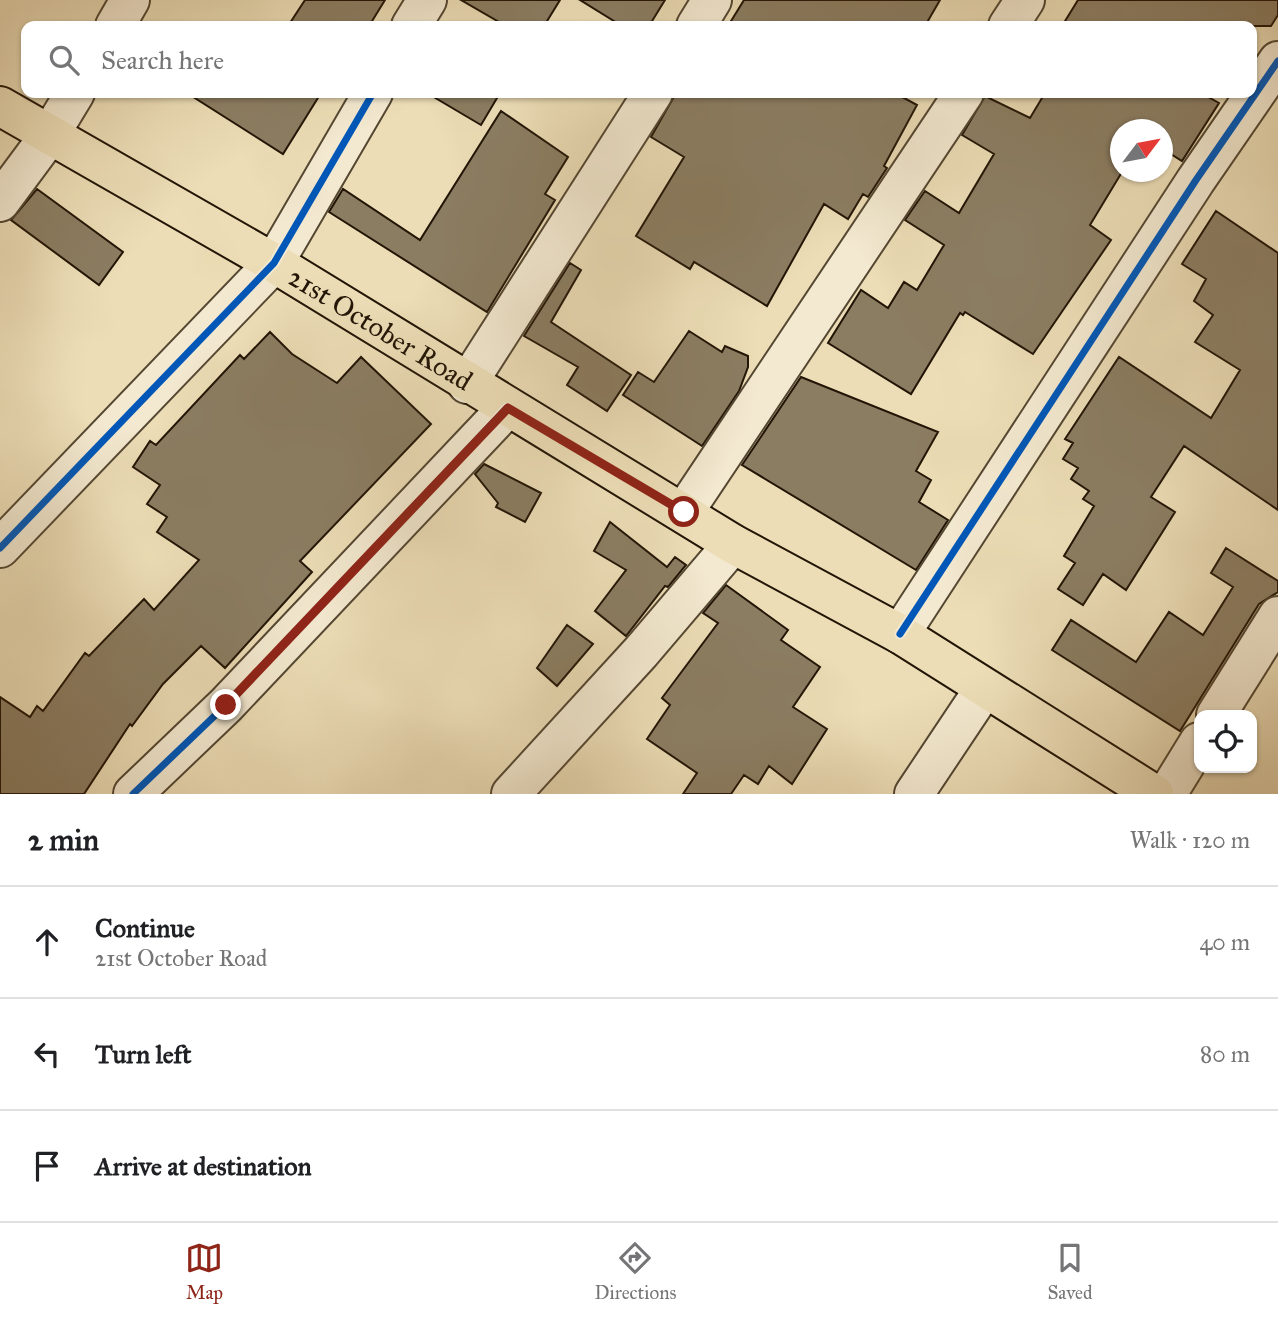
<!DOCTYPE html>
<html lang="en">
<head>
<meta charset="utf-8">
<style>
  :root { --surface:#fff; --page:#f2f2f2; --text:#202124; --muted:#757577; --line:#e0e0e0; --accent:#8f2418 }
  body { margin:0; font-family:"IM FELL Great Primer",serif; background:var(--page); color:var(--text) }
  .controls { position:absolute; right:21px; bottom:21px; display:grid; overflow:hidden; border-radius:14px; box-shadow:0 2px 5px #0004 }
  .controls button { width:63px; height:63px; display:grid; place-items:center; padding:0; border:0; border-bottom:2px solid var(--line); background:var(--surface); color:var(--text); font:35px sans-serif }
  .compass { position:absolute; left:1110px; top:119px; width:63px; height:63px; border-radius:50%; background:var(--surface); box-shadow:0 2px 5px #0004; rotate:58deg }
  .stop { position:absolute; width:21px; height:21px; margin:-16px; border:5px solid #8f2418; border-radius:50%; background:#fff }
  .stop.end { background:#8f2418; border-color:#fff; box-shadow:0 2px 7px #0008 }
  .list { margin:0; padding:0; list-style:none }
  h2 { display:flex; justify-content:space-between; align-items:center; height:91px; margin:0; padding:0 28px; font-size:30px }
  h2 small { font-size:23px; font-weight:400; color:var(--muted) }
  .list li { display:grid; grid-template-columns:46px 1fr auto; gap:21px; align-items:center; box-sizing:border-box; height:112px; padding:0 28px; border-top:2px solid var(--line) }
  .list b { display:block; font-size:26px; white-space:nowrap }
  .list p { margin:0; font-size:23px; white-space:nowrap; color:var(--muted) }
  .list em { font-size:23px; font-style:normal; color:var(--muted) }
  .icon { flex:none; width:38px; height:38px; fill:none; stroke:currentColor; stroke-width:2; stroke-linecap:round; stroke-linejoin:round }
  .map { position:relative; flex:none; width:1278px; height:794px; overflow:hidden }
  .search { position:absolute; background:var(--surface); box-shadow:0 2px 5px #0004; left:21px; right:21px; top:21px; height:77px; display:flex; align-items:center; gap:18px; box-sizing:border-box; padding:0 24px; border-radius:14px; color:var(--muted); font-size:26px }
  .sheet { height:427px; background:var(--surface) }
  nav { display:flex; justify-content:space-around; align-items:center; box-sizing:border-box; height:98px; border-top:2px solid var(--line); background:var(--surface); font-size:19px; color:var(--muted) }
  nav a { display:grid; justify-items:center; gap:4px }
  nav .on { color:var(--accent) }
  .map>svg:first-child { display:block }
  .building { fill:#8b7d62; stroke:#221506; stroke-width:2 }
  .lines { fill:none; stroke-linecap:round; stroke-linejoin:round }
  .street-casing { stroke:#544732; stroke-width:42 }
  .primary-casing { stroke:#221506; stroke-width:42 }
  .street { stroke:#f3e9d0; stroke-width:38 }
  .primary { stroke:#ecddb6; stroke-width:38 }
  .cycleway-casing { stroke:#f3e9d0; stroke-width:11 }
  .cycleway { stroke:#0057b8; stroke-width:7 }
  .route { stroke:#8f2418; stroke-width:9 }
  .labels { text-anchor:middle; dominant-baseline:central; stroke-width:5; stroke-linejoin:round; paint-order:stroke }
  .street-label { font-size:28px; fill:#221506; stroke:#f3e9d0 }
</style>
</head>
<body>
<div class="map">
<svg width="1278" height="794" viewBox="0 0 1278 794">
  <rect width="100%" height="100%" fill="#ecddb6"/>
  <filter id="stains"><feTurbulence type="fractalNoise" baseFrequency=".00286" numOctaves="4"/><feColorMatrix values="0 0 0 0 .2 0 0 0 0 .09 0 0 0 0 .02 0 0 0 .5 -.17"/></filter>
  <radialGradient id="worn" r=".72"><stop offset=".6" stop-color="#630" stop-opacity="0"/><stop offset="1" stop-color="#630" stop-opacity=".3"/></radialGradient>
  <path class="building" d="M 305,0 L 385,0 L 369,26 L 288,26 Z
    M 461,0 L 560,0 L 544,26 L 506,26 Z
    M 580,0 L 665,0 L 649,26 L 622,26 Z
    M 744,0 L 940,0 L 925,26 L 728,26 Z
    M 1078,0 L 1278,0 L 1278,15 L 1271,26 L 1062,26 Z
    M 187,93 L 321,93 L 283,154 Z
    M 427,93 L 500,93 L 481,125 Z
    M 676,93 L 895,93 L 917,105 L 884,166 L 887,168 L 868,197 L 863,194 L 848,219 L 824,204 L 767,306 L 694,262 L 690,269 L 636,236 L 684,157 L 651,137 Z
    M 1045,93 L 1201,93 L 1219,103 L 1182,161 L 1163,149 L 1163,130 L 1121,130 L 1122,172 L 1090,225 L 1111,240 L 1033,354 L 965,312 L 963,315 L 960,313 L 911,394 L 828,343 L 861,290 L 888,308 L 904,282 L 917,290 L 944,245 L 905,220 L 925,191 L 959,213 L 994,154 L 962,135 L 985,96 L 1030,118 Z
    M 501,111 L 568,157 L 545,194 L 555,200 L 487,312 L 329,212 L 343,189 L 420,240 Z
    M 37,189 L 123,252 L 99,285 L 11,220 Z
    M 1216,211 L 1278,253 L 1278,510 L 1184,446 L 1151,497 L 1175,512 L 1126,590 L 1103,574 L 1083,605 L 1058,589 L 1075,563 L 1064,556 L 1094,506 L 1083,499 L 1089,491 L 1071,479 L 1078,468 L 1063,459 L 1073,443 L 1065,439 L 1119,357 L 1211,418 L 1240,370 L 1195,342 L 1213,315 L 1194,301 L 1206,279 L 1182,264 Z
    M 570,263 L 581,270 L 551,322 L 631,375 L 607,411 L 567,385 L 578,367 L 524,336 Z
    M 689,331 L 722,352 L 725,346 L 748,356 L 748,367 L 739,391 L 702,446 L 623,395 L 638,372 L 654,382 Z
    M 270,332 L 292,354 L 337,383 L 361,357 L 431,424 L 300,561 L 312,572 L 225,668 L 201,646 L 163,684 L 132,726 L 130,724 L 84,794 L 0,794 L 0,697 L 30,717 L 37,706 L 43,711 L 85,653 L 89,656 L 144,599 L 154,610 L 199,560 L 157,532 L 167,517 L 147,504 L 160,485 L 133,467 L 150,441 L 156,445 L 240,355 L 244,359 Z
    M 801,377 L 938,432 L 916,471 L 931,480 L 919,502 L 948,520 L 916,570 L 742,465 Z
    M 484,464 L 541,493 L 525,522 L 496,507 L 498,503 L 475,474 Z
    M 610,522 L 667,567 L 675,557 L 686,565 L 668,587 L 665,586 L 626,636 L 595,611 L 626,570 L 594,551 Z
    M 1226,548 L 1278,581 L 1278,592 L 1259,604 L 1180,731 L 1052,650 L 1071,620 L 1136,662 L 1169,612 L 1203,635 L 1233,587 L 1211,573 Z
    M 726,585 L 788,630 L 781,640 L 820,667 L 793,707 L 827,729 L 792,784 L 769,766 L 758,784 L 744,775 L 731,794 L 683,794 L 697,773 L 647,739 L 670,705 L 662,698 L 718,623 L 703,613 Z
    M 567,625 L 593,644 L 557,686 L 537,668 Z"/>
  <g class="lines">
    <g class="street-casing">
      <path id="street" d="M 115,26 L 130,0
        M 411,26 L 427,0
        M 696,26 L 712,0
        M 1008,26 L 1025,0
        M 0,202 L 49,136 L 75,93
        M 467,384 L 653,93
        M 684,512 L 964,93
        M 0,548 L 274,263 L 373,93
        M 900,634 L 1196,180 L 1278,61
        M 1216,715 L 1278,616
        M 133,794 L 226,705 L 507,408
        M 511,794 L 641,652 L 733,544
        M 914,794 L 984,689
        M 1167,794 L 1199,742"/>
    </g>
    <g class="primary-casing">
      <g id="primary">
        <path id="s1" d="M 0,106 L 274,263 L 733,544 L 900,634 L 1154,794"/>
      </g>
    </g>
    <use href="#street" class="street"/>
    <use href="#primary" class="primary"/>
    <g class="cycleway-casing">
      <path id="cycleway" d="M 0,548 L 274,263 L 373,93
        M 900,634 L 1196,180 L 1278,61
        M 133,794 L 226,705 L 507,408"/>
    </g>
    <use href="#cycleway" class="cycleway"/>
  </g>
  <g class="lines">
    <path class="route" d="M 226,705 L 508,408 L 684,512"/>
  </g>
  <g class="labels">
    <g class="street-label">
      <text stroke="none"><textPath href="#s1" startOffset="441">21st October Road</textPath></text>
    </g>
  </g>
  <rect width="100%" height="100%" filter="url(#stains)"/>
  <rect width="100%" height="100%" fill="url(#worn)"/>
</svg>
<div class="controls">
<button><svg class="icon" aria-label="locate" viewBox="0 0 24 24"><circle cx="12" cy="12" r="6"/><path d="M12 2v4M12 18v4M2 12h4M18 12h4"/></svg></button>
</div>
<svg class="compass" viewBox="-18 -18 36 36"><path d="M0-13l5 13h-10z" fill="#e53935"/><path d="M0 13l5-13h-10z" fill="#757577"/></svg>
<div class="stop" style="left:684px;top:512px"></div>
<div class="stop end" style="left:226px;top:705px"></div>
<div class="search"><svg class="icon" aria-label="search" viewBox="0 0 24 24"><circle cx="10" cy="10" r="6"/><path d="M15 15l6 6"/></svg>Search here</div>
</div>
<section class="sheet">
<h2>2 min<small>Walk · 120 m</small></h2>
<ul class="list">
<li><svg class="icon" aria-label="ahead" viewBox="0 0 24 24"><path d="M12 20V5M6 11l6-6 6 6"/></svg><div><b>Continue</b><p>21st October Road</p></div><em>40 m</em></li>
<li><svg class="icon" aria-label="left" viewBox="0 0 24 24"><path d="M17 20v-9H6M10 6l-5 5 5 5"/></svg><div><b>Turn left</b></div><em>80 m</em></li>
<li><svg class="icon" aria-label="arrive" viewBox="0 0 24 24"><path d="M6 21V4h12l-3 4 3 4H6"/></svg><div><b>Arrive at destination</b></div></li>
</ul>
</section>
<nav>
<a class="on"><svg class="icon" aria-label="map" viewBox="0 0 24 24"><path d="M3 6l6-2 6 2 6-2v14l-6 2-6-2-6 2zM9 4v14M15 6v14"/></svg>Map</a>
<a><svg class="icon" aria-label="directions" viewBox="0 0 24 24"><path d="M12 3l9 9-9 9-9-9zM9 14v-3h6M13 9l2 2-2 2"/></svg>Directions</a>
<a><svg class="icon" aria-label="saved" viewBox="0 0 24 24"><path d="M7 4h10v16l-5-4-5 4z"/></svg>Saved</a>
</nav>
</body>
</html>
